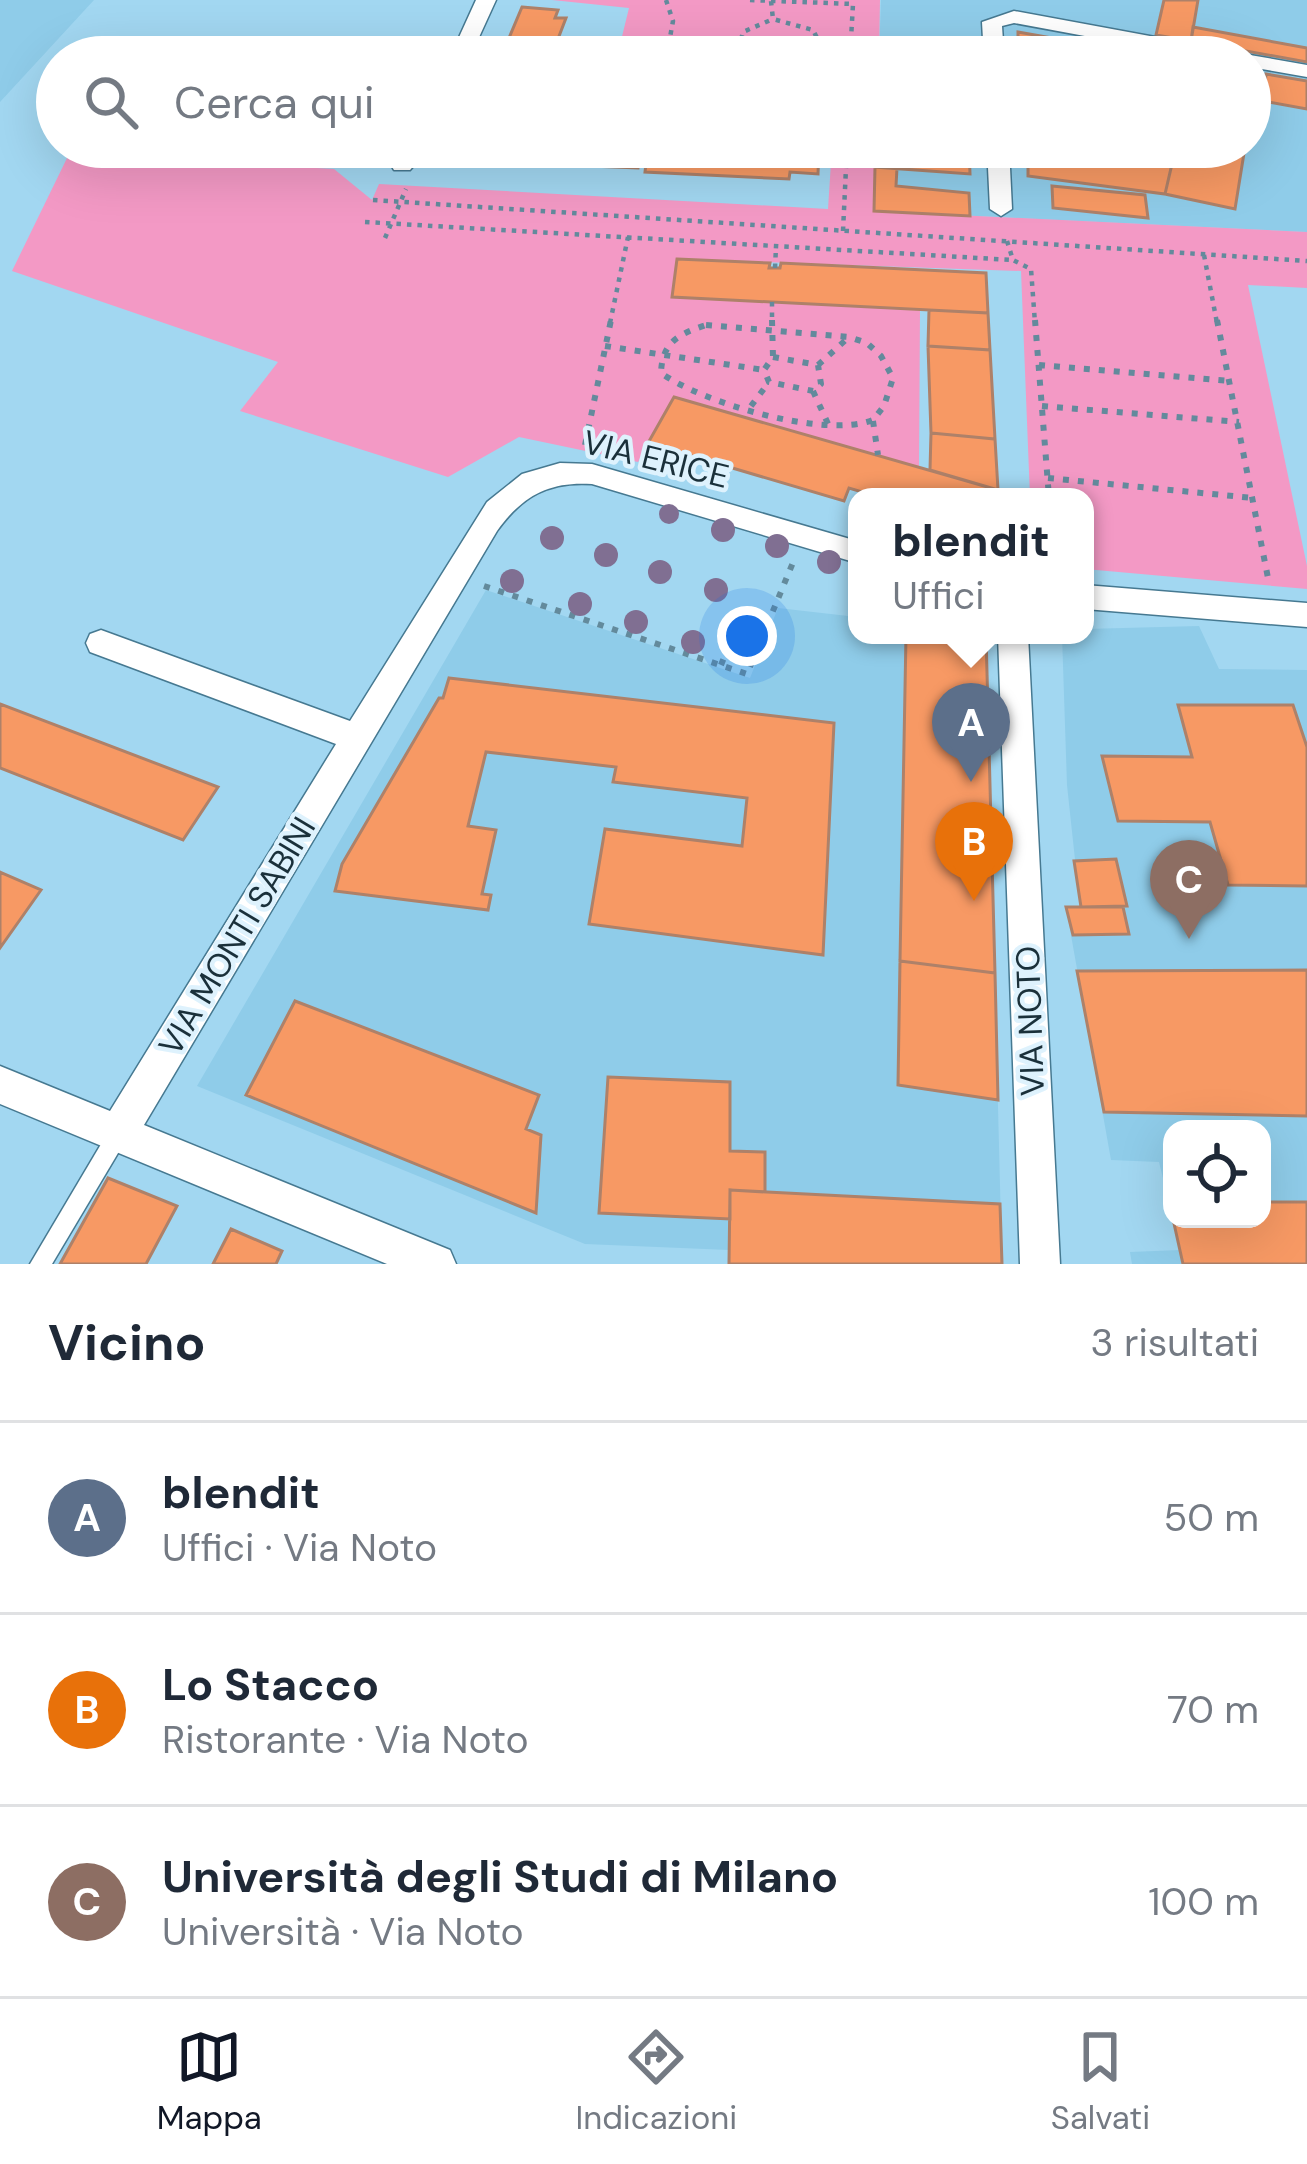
<!DOCTYPE html>
<html lang="it">
<head>
<meta charset="utf-8">
<style>
  :root { --surface:#fff; --page:#f6f6f7; --text:#1f2937; --muted:#747a83; --line:#e0e1e3; --accent:#111827 }
  body { margin:0; font-family:"DM Sans",sans-serif; background:var(--page); color:var(--text) }
  .controls { position:absolute; right:36px; bottom:36px; display:grid; overflow:hidden; border-radius:24px; box-shadow:0 12px 48px #0002 }
  .controls button { width:108px; height:108px; display:grid; place-items:center; padding:0; border:0; border-bottom:3px solid var(--line); background:var(--surface); color:var(--text); font:60px sans-serif }
  .you { position:absolute; left:747px; top:636px; width:42px; height:42px; margin:-30px; border:9px solid #fff; border-radius:50%; background:#1a73e8; box-shadow:0 0 0 18px #1a73e833 }
  .badge { display:grid; place-items:center; width:78px; height:78px; border-radius:50%; background:var(--accent); color:#fff; font-size:39px; font-weight:700 }
  .pin { position:absolute; translate:-50% -99px; filter:drop-shadow(0 3px 6px #0008) }
  .pin::after { content:''; position:absolute; top:63px; width:42px; height:36px; background:inherit; clip-path:polygon(0 0,100% 0,50% 100%) }
  .popup { position:absolute; left:848px; top:488px; width:246px; height:156px; box-sizing:border-box; display:grid; place-content:center; border-radius:24px; background:var(--surface); filter:drop-shadow(0 3px 9px #0005); font-size:39px; white-space:nowrap; color:var(--muted) }
  .popup b { font-size:45px; color:var(--text) }
  .popup::after { content:''; position:absolute; left:50%; top:100%; margin-left:-24px; border:24px solid transparent; border-top-color:var(--surface) }
  .list { margin:0; padding:0; list-style:none }
  h2 { display:flex; justify-content:space-between; align-items:center; height:156px; margin:0; padding:0 48px; font-size:51px }
  h2 small { font-size:39px; font-weight:400; color:var(--muted) }
  .list li { display:grid; grid-template-columns:78px 1fr auto; gap:36px; align-items:center; box-sizing:border-box; height:192px; padding:0 48px; border-top:3px solid var(--line) }
  .list b { display:block; font-size:45px; white-space:nowrap }
  .list p { margin:0; font-size:39px; white-space:nowrap; color:var(--muted) }
  .list em { font-size:39px; font-style:normal; color:var(--muted) }
  .icon { flex:none; width:66px; height:66px; fill:none; stroke:currentColor; stroke-width:2; stroke-linecap:round; stroke-linejoin:round }
  .map { position:relative; flex:none; width:1307px; height:1264px; overflow:hidden }
  .search { position:absolute; background:var(--surface); box-shadow:0 12px 48px #0002; left:36px; right:36px; top:36px; height:132px; display:flex; align-items:center; gap:30px; box-sizing:border-box; padding:0 42px; border-radius:66px; color:var(--muted); font-size:45px }
  .sheet { height:732px; background:var(--surface) }
  nav { display:flex; justify-content:space-around; align-items:center; box-sizing:border-box; height:168px; border-top:3px solid var(--line); background:var(--surface); font-size:33px; color:var(--muted) }
  nav a { display:grid; justify-items:center; gap:6px }
  nav .on { color:var(--accent) }
  .map>svg:first-child { display:block }
  .built { fill:#8fcce9 }
  .green { fill:#f399c5 }
  .building { fill:#f79964; stroke:#ae8169; stroke-width:3 }
  .lines { fill:none; stroke-linecap:round; stroke-linejoin:round }
  .lane-casing { stroke:#467991; stroke-width:3 }
  .street-casing { stroke:#467991; stroke-width:3 }
  .path-far1 { stroke:#638a9c; stroke-width:4.5; stroke-dasharray:4.5 6; stroke-linecap:butt }
  .path { stroke:#638a9c; stroke-width:6; stroke-dasharray:6 9; stroke-linecap:butt }
  .lane { fill:#fff; fill-rule:evenodd }
  .street { fill:#fff; fill-rule:evenodd }
  .tree { fill:#806f92 }
  .labels { text-anchor:middle; dominant-baseline:central; stroke-width:9; stroke-linejoin:round; paint-order:stroke }
  .street-label { font-size:33px; fill:#1a303a; stroke:#def2fd }
</style>
</head>
<body>
<div class="map">
<svg width="1307" height="1264" viewBox="0 0 1307 1264">
  <rect width="100%" height="100%" fill="#a2d7f1"/>
  <path class="built" d="M 0,0 L 94,0 L 0,102 Z
    M 881,0 L 1307,0 L 1307,232 L 874,211 L 876,147 L 1250,147 L 1250,57 L 879,57 Z
    M 486,590 L 750,678 L 778,608 L 857,617 L 857,635 L 986,635 L 1002,1264 L 729,1264 L 729,1250 L 585,1244 L 197,1086 Z
    M 1199,626 L 1219,669 L 1307,670 L 1307,1264 L 1132,1264 L 1130,1252 L 1180,1250 L 1173,1219 L 1262,1219 L 1262,1129 L 1172,1129 L 1172,1215 L 1159,1162 L 1111,1160 L 1066,907 L 1080,906 L 1067,785 L 1062,635 L 1085,635 L 1085,629 Z"/>
  <path class="green" d="M 552,0 L 880,0 L 879,57 L 617,57 L 629,8 Z
    M 832,147 L 876,147 L 875,211 L 1307,232 L 1307,288 L 1248,285 L 1307,566 L 1307,589 L 1085,569 L 1085,497 L 1030,497 L 1021,271 L 677,259 L 673,297 L 920,309 L 919,467 L 675,398 L 638,462 L 519,437 L 448,477 L 240,411 L 278,362 L 12,271 L 69,154 L 334,169 L 372,200 L 379,184 L 828,209 Z"/>
  <path class="building" d="M 1164,0 L 1198,0 L 1191,41 L 1156,35 Z
    M 522,7 L 558,10 L 555,18 L 566,18 L 551,57 L 501,57 Z
    M 1193,27 L 1307,48 L 1307,62 L 1191,41 Z
    M 1018,32 L 1159,57 L 1065,57 L 1042,52 L 1042,57 L 1018,57 Z
    M 879,49 L 965,55 L 965,57 L 879,57 Z
    M 1266,74 L 1307,81 L 1307,109 L 1263,101 Z
    M 470,147 L 641,147 L 638,168 L 466,161 Z
    M 648,147 L 819,147 L 818,174 L 790,172 L 789,179 L 645,172 Z
    M 876,147 L 969,147 L 970,174 L 875,167 Z
    M 1028,147 L 1080,147 L 1174,155 L 1165,194 L 1028,176 Z
    M 1176,147 L 1245,147 L 1235,209 L 1165,194 Z
    M 875,167 L 897,168 L 896,186 L 969,193 L 970,216 L 874,211 Z
    M 1052,186 L 1145,195 L 1148,218 L 1053,208 Z
    M 677,259 L 770,263 L 769,268 L 780,268 L 781,263 L 986,273 L 988,313 L 672,297 Z
    M 929,310 L 988,313 L 990,350 L 928,346 Z
    M 928,346 L 990,350 L 995,439 L 931,433 Z
    M 674,397 L 998,490 L 999,497 L 879,497 L 849,488 L 844,501 L 648,443 Z
    M 931,433 L 995,439 L 998,490 L 930,470 Z
    M 906,635 L 986,635 L 995,973 L 900,961 Z
    M 449,678 L 834,723 L 823,955 L 589,924 L 605,829 L 742,846 L 747,798 L 613,782 L 616,767 L 486,752 L 468,826 L 496,830 L 482,894 L 491,895 L 488,910 L 335,891 L 342,864 L 439,698 L 443,698 Z
    M 0,704 L 218,787 L 183,840 L 0,768 Z
    M 1178,705 L 1293,705 L 1307,747 L 1307,886 L 1228,885 L 1210,822 L 1118,821 L 1102,756 L 1192,757 Z
    M 1116,859 L 1127,906 L 1081,907 L 1074,861 Z
    M 0,872 L 41,890 L 0,948 Z
    M 1066,907 L 1123,907 L 1129,934 L 1073,935 Z
    M 900,961 L 995,973 L 998,1100 L 898,1085 Z
    M 1307,970 L 1307,1116 L 1104,1112 L 1077,971 Z
    M 295,1001 L 539,1095 L 526,1129 L 541,1135 L 536,1213 L 246,1095 Z
    M 608,1077 L 730,1082 L 730,1151 L 765,1152 L 765,1192 L 730,1190 L 730,1219 L 599,1213 Z
    M 108,1178 L 177,1206 L 146,1264 L 60,1264 Z
    M 730,1190 L 1000,1204 L 1002,1264 L 729,1264 Z
    M 1262,1202 L 1307,1202 L 1307,1264 L 1183,1264 L 1173,1219 L 1262,1219 Z
    M 231,1229 L 282,1251 L 276,1264 L 213,1264 Z"/>
  <g class="lines">
    <g class="lane-casing">
      <path id="lane" d="M 117,1126 L 124,1129 L 127,1136 L 124,1143 L 52,1264 L 30,1264 L 110,1129 Z"/>
    </g>
    <g class="street-casing">
      <path id="street" d="M 476,0 L 496,0 L 470,57 L 450,57 Z
        M 1014,11 L 1231,51 L 1241,57 L 1198,57 L 1014,23 L 1002,26 L 1004,57 L 984,57 L 982,22 Z
        M 1250,55 L 1307,65 L 1307,77 L 1250,67 L 1250,57 L 1243,57 Z
        M 407,147 L 430,147 L 410,170 L 394,170 L 391,165 Z
        M 987,147 L 1009,147 L 1012,209 L 1001,216 L 990,209 Z
        M 560,463 L 592,464 L 857,541 L 857,563 L 592,484 C 549,481 522,496 497,531 L 144,1125 L 450,1250 L 456,1264 L 387,1264 L 0,1104 L 0,1066 L 110,1111 L 336,744 L 90,652 L 86,643 L 90,634 L 101,630 L 350,721 L 487,502 L 522,474 Z
        M 1085,585 L 1307,603 L 1307,627 L 1085,609 Z
        M 998,635 L 1028,635 L 1060,1264 L 1020,1264 Z"/>
    </g>
    <path class="path-far1" d="M 666,0 L 673,21 L 669,43 L 683,57
      M 750,0 L 853,4 L 850,57
      M 771,1 L 773,19 L 813,30 L 819,42 L 812,57
      M 750,57 L 740,43 L 743,32 L 773,19
      M 373,200 L 1307,261
      M 365,222 L 1013,260
      M 843,231 L 847,147
      M 385,238 L 406,189
      M 1007,241 L 1013,260 L 1031,269 L 1035,323
      M 1204,255 L 1217,323
      M 775,268 L 776,247
      M 772,302 L 772,323
      M 610,323 L 628,237"/>
    <path class="path" d="M 772,320 L 773,357
      M 1035,320 L 1049,497
      M 1217,320 L 1269,583
      M 706,325 L 849,337 L 867,343 L 881,356 L 893,378 L 884,406 L 873,420 C 824,439 703,403 661,373 C 662,342 679,334 706,325 Z
      M 605,346 L 764,370
      M 773,357 L 818,365 L 821,384 L 813,391 L 769,382 L 764,370 Z
      M 818,365 L 849,337
      M 1039,365 L 1229,381
      M 813,391 L 829,426
      M 751,406 L 769,382
      M 1042,406 L 1239,422
      M 873,421 L 878,455
      M 585,445 L 611,320
      M 1048,478 L 1253,498
      M 862,497 L 864,492
      M 484,586 L 747,674 L 794,560
      M 721,665 L 731,641 L 757,650"/>
    <use href="#lane" class="lane"/>
    <use href="#street" class="street"/>
  </g>
  <g class="tree">
    <circle cx="669" cy="514" r="10"/>
    <circle cx="723" cy="530" r="12"/>
    <circle cx="552" cy="538" r="12"/>
    <circle cx="777" cy="546" r="12"/>
    <circle cx="606" cy="555" r="12"/>
    <circle cx="829" cy="562" r="12"/>
    <circle cx="660" cy="572" r="12"/>
    <circle cx="512" cy="581" r="12"/>
    <circle cx="716" cy="590" r="12"/>
    <circle cx="580" cy="604" r="12"/>
    <circle cx="636" cy="622" r="12"/>
    <circle cx="693" cy="642" r="12"/>
  </g>
  <g class="labels">
    <g class="street-label">
      <text transform="translate(656 459) rotate(14)">VIA ERICE</text>
      <text transform="translate(237 936) rotate(-59)">VIA MONTI SABINI</text>
      <text transform="translate(1030 1021) rotate(-92)">VIA NOTO</text>
    </g>
  </g>
</svg>
<div class="controls">
<button><svg class="icon" aria-label="locate" viewBox="0 0 24 24"><circle cx="12" cy="12" r="6"/><path d="M12 2v4M12 18v4M2 12h4M18 12h4"/></svg></button>
</div>
<div class="you"></div>
<div class="pin badge" style="left:971px;top:782px;background:#5c6f8a">A</div>
<div class="popup"><b>blendit</b>Uffici</div>
<div class="pin badge" style="left:974px;top:901px;background:#e8710a">B</div>
<div class="pin badge" style="left:1189px;top:939px;background:#8d6e63">C</div>
<div class="search"><svg class="icon" aria-label="search" viewBox="0 0 24 24"><circle cx="10" cy="10" r="6"/><path d="M15 15l6 6"/></svg>Cerca qui</div>
</div>
<section class="sheet">
<h2>Vicino<small>3 risultati</small></h2>
<ul class="list">
<li><span class="badge" style="background:#5c6f8a">A</span><div><b>blendit</b><p>Uffici · Via Noto</p></div><em>50 m</em></li>
<li><span class="badge" style="background:#e8710a">B</span><div><b>Lo Stacco</b><p>Ristorante · Via Noto</p></div><em>70 m</em></li>
<li><span class="badge" style="background:#8d6e63">C</span><div><b>Università degli Studi di Milano</b><p>Università · Via Noto</p></div><em>100 m</em></li>
</ul>
</section>
<nav>
<a class="on"><svg class="icon" aria-label="map" viewBox="0 0 24 24"><path d="M3 6l6-2 6 2 6-2v14l-6 2-6-2-6 2zM9 4v14M15 6v14"/></svg>Mappa</a>
<a><svg class="icon" aria-label="directions" viewBox="0 0 24 24"><path d="M12 3l9 9-9 9-9-9zM9 14v-3h6M13 9l2 2-2 2"/></svg>Indicazioni</a>
<a><svg class="icon" aria-label="saved" viewBox="0 0 24 24"><path d="M7 4h10v16l-5-4-5 4z"/></svg>Salvati</a>
</nav>
</body>
</html>
